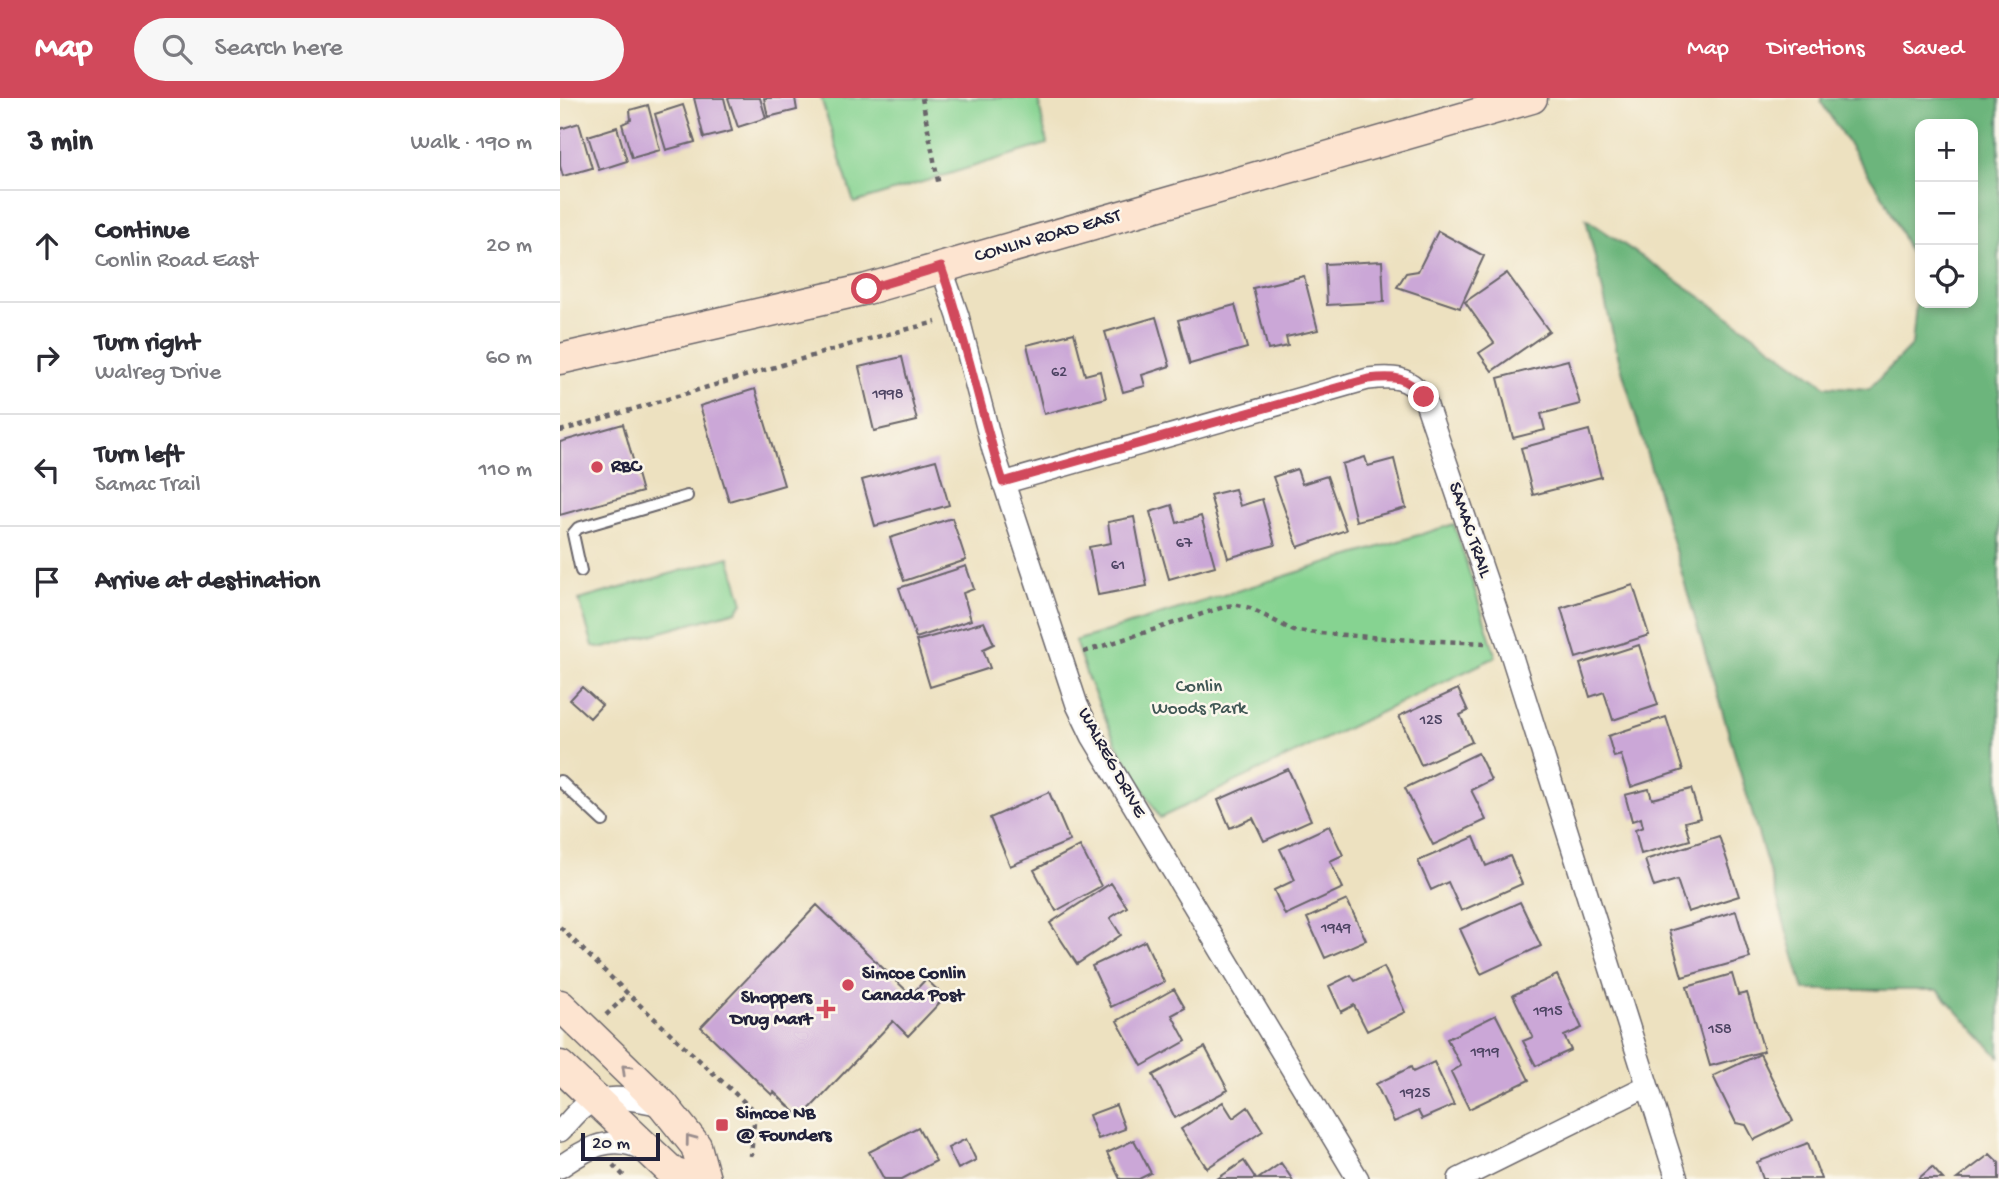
<!DOCTYPE html>
<html lang="en">
<head>
<meta charset="utf-8">
<style>
  :root { --surface:#fff; --page:#f7f7f7; --text:#2b2b33; --muted:#7c7c81; --line:#e1e1e2; --accent:#d1495b }
  body { margin:0; font-family:"Gochi Hand",sans-serif; background:var(--page); color:var(--text) }
  .controls { position:absolute; right:21px; top:21px; display:grid; overflow:hidden; border-radius:14px; box-shadow:0 4px 10px #0003 }
  .controls button { width:63px; height:63px; display:grid; place-items:center; padding:0; border:0; border-bottom:2px solid var(--line); background:var(--surface); color:var(--text); font:35px sans-serif }
  .scale { position:absolute; left:21px; bottom:18px; width:79px; box-sizing:border-box; padding-left:7px; border:4px solid #22223b; border-top:0; font-size:19px; line-height:24px; white-space:nowrap; color:#22223b; -webkit-text-stroke:5px #fbf7ec; paint-order:stroke }
  .stop { position:absolute; width:21px; height:21px; margin:-16px; border:5px solid #d1495b; border-radius:50%; background:#fff }
  .stop.end { background:#d1495b; border-color:#fff; box-shadow:0 2px 7px #0008 }
  .list { margin:0; padding:0; list-style:none }
  h2 { display:flex; justify-content:space-between; align-items:center; height:91px; margin:0; padding:0 28px; font-size:30px }
  h2 small { font-size:23px; font-weight:400; color:var(--muted) }
  .list li { display:grid; grid-template-columns:46px 1fr auto; gap:21px; align-items:center; box-sizing:border-box; height:112px; padding:0 28px; border-top:2px solid var(--line) }
  .list b { display:block; font-size:26px; white-space:nowrap }
  .list p { margin:0; font-size:23px; white-space:nowrap; color:var(--muted) }
  .list em { font-size:23px; font-style:normal; color:var(--muted) }
  .icon { flex:none; width:38px; height:38px; fill:none; stroke:currentColor; stroke-width:2; stroke-linecap:round; stroke-linejoin:round }
  .map { position:relative; flex:none; width:1439px; height:1081px; overflow:hidden }
  header { display:flex; align-items:center; gap:42px; box-sizing:border-box; height:98px; padding:0 35px; background:var(--accent); color:#fff }
  header strong { font-size:33px }
  nav { display:flex; gap:38px; margin-inline-start:auto; font-size:24px }
  .search { width:490px; height:63px; background:var(--page); display:flex; align-items:center; gap:18px; box-sizing:border-box; padding:0 24px; border-radius:38px; color:var(--muted); font-size:26px }
  main { display:flex }
  aside { flex:1; background:var(--surface) }
  .map>svg:first-child { display:block }
  .green { fill:#86d391; stroke:#547a66; stroke-width:2 }
  .forest { fill:#6cb57b; stroke:#476c5b; stroke-width:2; fill-rule:evenodd }
  .building { fill:#cba7d7 }
  .lines { fill:none; stroke-linecap:round; stroke-linejoin:round }
  .lane-casing { stroke:#69656a; stroke-width:14 }
  .street-casing { stroke:#69656a; stroke-width:24 }
  .secondary-casing { stroke:#69656a; stroke-width:33 }
  .path { stroke:#69656a; stroke-width:4.5; stroke-dasharray:5 5; stroke-linecap:butt }
  .lane { stroke:#fff; stroke-width:10 }
  .street { stroke:#fff; stroke-width:21 }
  .secondary { stroke:#fde4d0; stroke-width:30 }
  .oneway { stroke:#9a8d8d }
  .route { stroke:#d1495b; stroke-width:9 }
  .poi-dot { fill:#d1495b; stroke:#fbf7ec; stroke-width:2.5 }
  .labels { text-anchor:middle; dominant-baseline:central; stroke-width:5; stroke-linejoin:round; paint-order:stroke }
  .number-label { font-size:16px; fill:#4c4362 }
  .street-label { font-size:19px; fill:#22223b; stroke:#fbf7ec }
  .poi-label { font-size:19px; font-weight:bold; fill:#22223b; stroke:#fbf7ec; text-anchor:start }
  .park-label { font-size:19px; fill:#405755; stroke:#fbf7ec }
</style>
</head>
<body>
<header>
<strong>Map</strong>
<div class="search"><svg class="icon" aria-label="search" viewBox="0 0 24 24"><circle cx="10" cy="10" r="6"/><path d="M15 15l6 6"/></svg>Search here</div>
<nav><a>Map</a><a>Directions</a><a>Saved</a></nav>
</header>
<main>
<aside>
<h2>3 min<small>Walk · 190 m</small></h2>
<ul class="list">
<li><svg class="icon" aria-label="ahead" viewBox="0 0 24 24"><path d="M12 20V5M6 11l6-6 6 6"/></svg><div><b>Continue</b><p>Conlin Road East</p></div><em>20 m</em></li>
<li><svg class="icon" aria-label="right" viewBox="0 0 24 24"><path d="M7 20v-9h11M14 6l5 5-5 5"/></svg><div><b>Turn right</b><p>Walreg Drive</p></div><em>60 m</em></li>
<li><svg class="icon" aria-label="left" viewBox="0 0 24 24"><path d="M17 20v-9H6M10 6l-5 5 5 5"/></svg><div><b>Turn left</b><p>Samac Trail</p></div><em>110 m</em></li>
<li><svg class="icon" aria-label="arrive" viewBox="0 0 24 24"><path d="M6 21V4h12l-3 4 3 4H6"/></svg><div><b>Arrive at destination</b></div></li>
</ul>
</aside>
<div class="map">
<svg width="1439" height="1081" viewBox="0 0 1439 1081">
  <rect width="100%" height="100%" fill="#fbf7ec"/>
  <filter id="ink" filterUnits="userSpaceOnUse"><feTurbulence type="fractalNoise" baseFrequency=".0143" numOctaves="2"/><feDisplacementMap in="SourceGraphic" scale="14" xChannelSelector="R" yChannelSelector="G"/><feConvolveMatrix kernelMatrix="1 2 1 2 8 2 1 2 1" color-interpolation-filters="sRGB"/></filter>
  <filter id="wash" filterUnits="userSpaceOnUse"><feTurbulence type="fractalNoise" baseFrequency=".00686" numOctaves="4" result="noise"/><feDisplacementMap in="SourceGraphic" scale="28" xChannelSelector="R" yChannelSelector="G"/><feGaussianBlur stdDeviation="1.57" result="paint"/><feColorMatrix in="noise" values="0 0 0 0 0 0 0 0 0 0 0 0 0 0 0 0 0 1.4 0 .05"/><feComposite in="paint" operator="in"/></filter>
  <g filter="url(#wash)">
    <rect width="100%" height="100%" fill="#ede1c0"/>
    <path class="green" d="M 261,0 L 478,0 L 487,46 L 294,105 Z
      M 894,426 L 936,559 L 600,720 L 557,647 L 528,581 L 515,543 Z
      M 169,459 L 183,505 L 176,513 L 44,550 L 33,548 L 19,502 Z"/>
    <path class="forest" d="M 1261,0 L 1439,0 L 1439,959 L 1378,892 L 1244,892 L 1058,258 L 1026,121 L 1131,192 L 1266,288 L 1309,291 L 1352,247 L 1359,175 L 1326,103 L 1261,4 ZM 1360,26 L 1413,26 L 1413,205 L 1360,205 Z"/>
    <g id="blocks">
      <path class="building" d="M 134,0 L 164,0 L 172,33 L 144,40 Z
        M 168,0 L 200,0 L 206,20 L 178,29 Z
        M 204,0 L 235,0 L 237,12 L 208,19 Z
        M 88,7 L 100,52 L 72,60 L 62,26 L 71,22 L 70,12 Z
        M 123,7 L 135,44 L 106,52 L 95,16 Z
        M 19,25 L 32,70 L 3,78 L 0,68 L 0,31 Z
        M 57,29 L 67,63 L 39,72 L 28,38 Z
        M 878,133 L 924,158 L 900,210 L 837,189 L 846,175 L 858,173 Z
        M 822,163 L 824,204 L 767,207 L 765,166 Z
        M 947,175 L 989,233 L 932,273 L 919,255 L 934,245 L 905,204 Z
        M 744,178 L 758,232 L 726,239 L 728,248 L 708,252 L 693,190 Z
        M 675,207 L 687,250 L 630,266 L 618,222 Z
        M 596,219 L 610,268 L 582,277 L 585,288 L 563,294 L 545,234 Z
        M 514,235 L 525,277 L 540,273 L 546,300 L 484,316 L 467,247 Z
        M 342,259 L 357,323 L 314,333 L 299,269 Z
        M 1008,262 L 1020,306 L 981,316 L 985,332 L 953,340 L 938,280 Z
        M 195,291 L 224,387 L 169,403 L 140,308 Z
        M 63,326 L 82,394 L 0,417 L 0,344 Z
        M 1029,332 L 1041,379 L 973,397 L 961,350 Z
        M 805,359 L 808,368 L 834,361 L 846,410 L 796,423 L 782,366 Z
        M 376,362 L 389,407 L 315,428 L 302,382 Z
        M 737,371 L 742,386 L 767,378 L 786,432 L 738,449 L 713,379 Z
        M 675,391 L 680,408 L 702,401 L 715,447 L 668,460 L 650,397 Z
        M 612,407 L 617,425 L 641,418 L 655,468 L 609,481 L 590,414 Z
        M 574,419 L 587,488 L 538,497 L 529,449 L 551,445 L 548,424 Z
        M 392,420 L 406,462 L 344,483 L 330,440 Z
        M 406,468 L 414,491 L 403,495 L 411,522 L 356,540 L 339,490 Z
        M 1073,487 L 1089,537 L 1016,560 L 1001,510 Z
        M 424,524 L 434,546 L 423,551 L 430,570 L 370,589 L 356,543 Z
        M 1079,547 L 1098,607 L 1053,622 L 1044,594 L 1030,599 L 1020,566 Z
        M 22,589 L 42,607 L 30,620 L 10,602 Z
        M 898,591 L 908,613 L 900,617 L 912,644 L 861,667 L 839,618 Z
        M 1106,619 L 1123,672 L 1071,689 L 1061,657 L 1054,659 L 1048,638 Z
        M 918,655 L 931,682 L 911,692 L 926,722 L 873,747 L 845,690 Z
        M 728,671 L 751,722 L 704,743 L 693,720 L 670,730 L 658,702 Z
        M 1089,691 L 1092,701 L 1131,691 L 1140,720 L 1125,724 L 1130,742 L 1081,756 L 1075,732 L 1083,729 L 1081,720 L 1072,723 L 1065,697 Z
        M 489,694 L 510,743 L 450,768 L 430,720 Z
        M 769,728 L 783,757 L 770,763 L 783,790 L 725,817 L 714,792 L 735,782 L 720,751 Z
        M 1159,738 L 1179,798 L 1128,814 L 1117,782 L 1094,789 L 1085,762 Z
        M 914,739 L 926,768 L 950,758 L 962,786 L 901,813 L 888,784 L 871,792 L 858,763 Z
        M 520,748 L 541,788 L 496,813 L 474,772 Z
        M 551,785 L 567,809 L 550,820 L 561,837 L 517,866 L 490,825 Z
        M 787,802 L 806,842 L 765,860 L 747,820 Z
        M 960,804 L 981,848 L 921,876 L 900,831 Z
        M 257,807 L 351,897 L 366,881 L 385,899 L 348,938 L 333,923 L 241,1020 L 214,994 L 212,997 L 141,929 Z
        M 1176,813 L 1190,860 L 1122,879 L 1109,833 Z
        M 585,843 L 604,884 L 551,909 L 532,868 Z
        M 824,869 L 845,914 L 807,933 L 794,907 L 781,914 L 769,888 L 791,877 L 795,883 Z
        M 1172,876 L 1178,897 L 1187,895 L 1204,953 L 1150,968 L 1127,889 Z
        M 997,877 L 1022,930 L 1004,938 L 1011,952 L 976,968 L 963,943 L 973,939 L 953,897 Z
        M 614,891 L 625,910 L 612,917 L 626,943 L 582,968 L 557,923 Z
        M 936,917 L 969,982 L 909,1011 L 891,974 L 901,968 L 887,941 Z
        M 645,949 L 668,992 L 615,1020 L 593,977 Z
        M 1200,956 L 1233,1023 L 1194,1042 L 1186,1027 L 1176,1025 L 1153,978 Z
        M 874,964 L 894,1007 L 862,1021 L 858,1013 L 834,1024 L 816,986 L 851,969 L 853,974 Z
        M 663,1004 L 673,1020 L 688,1009 L 703,1033 L 647,1070 L 621,1031 Z
        M 556,1007 L 565,1031 L 538,1041 L 529,1017 Z
        M 358,1029 L 376,1063 L 342,1081 L 324,1081 L 309,1054 Z
        M 406,1041 L 416,1062 L 398,1071 L 388,1050 Z
        M 574,1042 L 591,1075 L 579,1081 L 560,1081 L 547,1055 Z
        M 1248,1045 L 1261,1081 L 1203,1081 L 1197,1064 Z
        M 1430,1056 L 1439,1065 L 1439,1081 L 1397,1081 Z
        M 684,1063 L 696,1081 L 657,1081 Z
        M 721,1065 L 732,1081 L 698,1081 Z
        M 1372,1069 L 1383,1081 L 1358,1081 Z"/>
    </g>
  </g>
  <g filter="url(#ink)">
    <use href="#blocks" fill-opacity="0" stroke="#69656a" stroke-width="2"/>
    <g class="lines">
      <g class="lane-casing">
        <path id="lane" d="M 21,473 L 13,436 L 18,430 L 127,398
          M 0,683 L 43,723"/>
      </g>
      <g class="street-casing">
        <path id="street" d="M 381,169 L 398,218 L 433,352 L 517,607 L 532,638 L 798,1081
          M 443,385 L 808,281 C 833,278 848,278 864,299 L 947,543 L 1117,1081
          M 0,1033 C 8,1026 15,1015 24,1009 C 46,993 79,1003 103,1007
          M 0,1069 C 28,1050 51,1035 84,1052
          M 899,1081 L 1087,988"/>
      </g>
      <g class="secondary-casing">
        <path id="secondary" d="M 0,261 L 307,191 L 972,0
          M 0,907 L 103,1007 L 136,1048 L 145,1081
          M 0,968 L 113,1075 L 131,1081"/>
      </g>
      <path class="path" d="M 362,0 L 379,88
        M 0,333 L 309,241 L 376,224
        M 524,554 L 667,508 L 678,507 L 690,510 L 734,533 L 835,541 L 925,545
        M 0,829 L 68,896 L 195,1014 L 191,1058
        M 46,917 L 68,896
        M 53,1067 L 67,1081"/>
      <use href="#lane" class="lane"/>
      <use href="#street" class="street"/>
      <use href="#secondary" class="secondary"/>
    </g>
    <defs><path id="oneway-chevron" d="M-2-3.5L2.5 0L-2 3.5" fill="none" stroke-width="1.6" stroke-linecap="round" stroke-linejoin="round" transform="scale(1.75)"/></defs>
    <g class="oneway">
      <use href="#oneway-chevron" transform="translate(66 971) rotate(-136)"/>
      <use href="#oneway-chevron" transform="translate(130 1041) rotate(-127)"/>
    </g>
  </g>
  <g class="lines" filter="url(#ink)">
    <path class="route" d="M 307,191 L 381,169 C 406,240 420,313 443,384 L 808,281 C 833,278 848,278 864,299"/>
  </g>
  <g class="poi-dot">
    <circle cx="37" cy="369" r="7"/>
    <circle cx="288" cy="887" r="7"/>
    <path d="M262.5 900.5h7v7h7v7h-7v7h-7v-7h-7v-7h7z"/>
    <rect x="155" y="1020" width="14" height="14" rx="3.5"/>
  </g>
  <g class="labels">
    <g class="number-label">
      <text x="499" y="275">62</text>
      <text x="328" y="297">1998</text>
      <text x="624" y="446">67</text>
      <text x="558" y="468">61</text>
      <text x="871" y="623">125</text>
      <text x="776" y="831">1949</text>
      <text x="988" y="914">1915</text>
      <text x="1160" y="932">158</text>
      <text x="925" y="955">1919</text>
      <text x="855" y="996">1925</text>
    </g>
    <g class="street-label">
      <text transform="translate(488 139) rotate(-16)">CONLIN ROAD EAST</text>
      <text transform="translate(909 432) rotate(71)">SAMAC TRAIL</text>
      <text transform="translate(551 665) rotate(61)">WALREG DRIVE</text>
    </g>
    <g class="poi-label">
      <text x="51" y="369">RBC</text>
      <text x="302" y="876">Simcoe Conlin<tspan x="302" dy="22">Canada Post</tspan></text>
      <text x="252" y="900" text-anchor="end">Shoppers<tspan x="252" dy="22">Drug Mart</tspan></text>
      <text x="176" y="1016">Simcoe NB<tspan x="176" dy="22">@ Founders</tspan></text>
    </g>
    <g class="park-label">
      <text x="639" y="589">Conlin<tspan x="639" dy="22">Woods Park</tspan></text>
    </g>
  </g>
</svg>
<div class="controls">
<button>+</button>
<button>−</button>
<button><svg class="icon" aria-label="locate" viewBox="0 0 24 24"><circle cx="12" cy="12" r="6"/><path d="M12 2v4M12 18v4M2 12h4M18 12h4"/></svg></button>
</div>
<div class="scale">20 m</div>
<div class="stop" style="left:307px;top:191px"></div>
<div class="stop end" style="left:864px;top:299px"></div>
</div>
</main>
</body>
</html>
